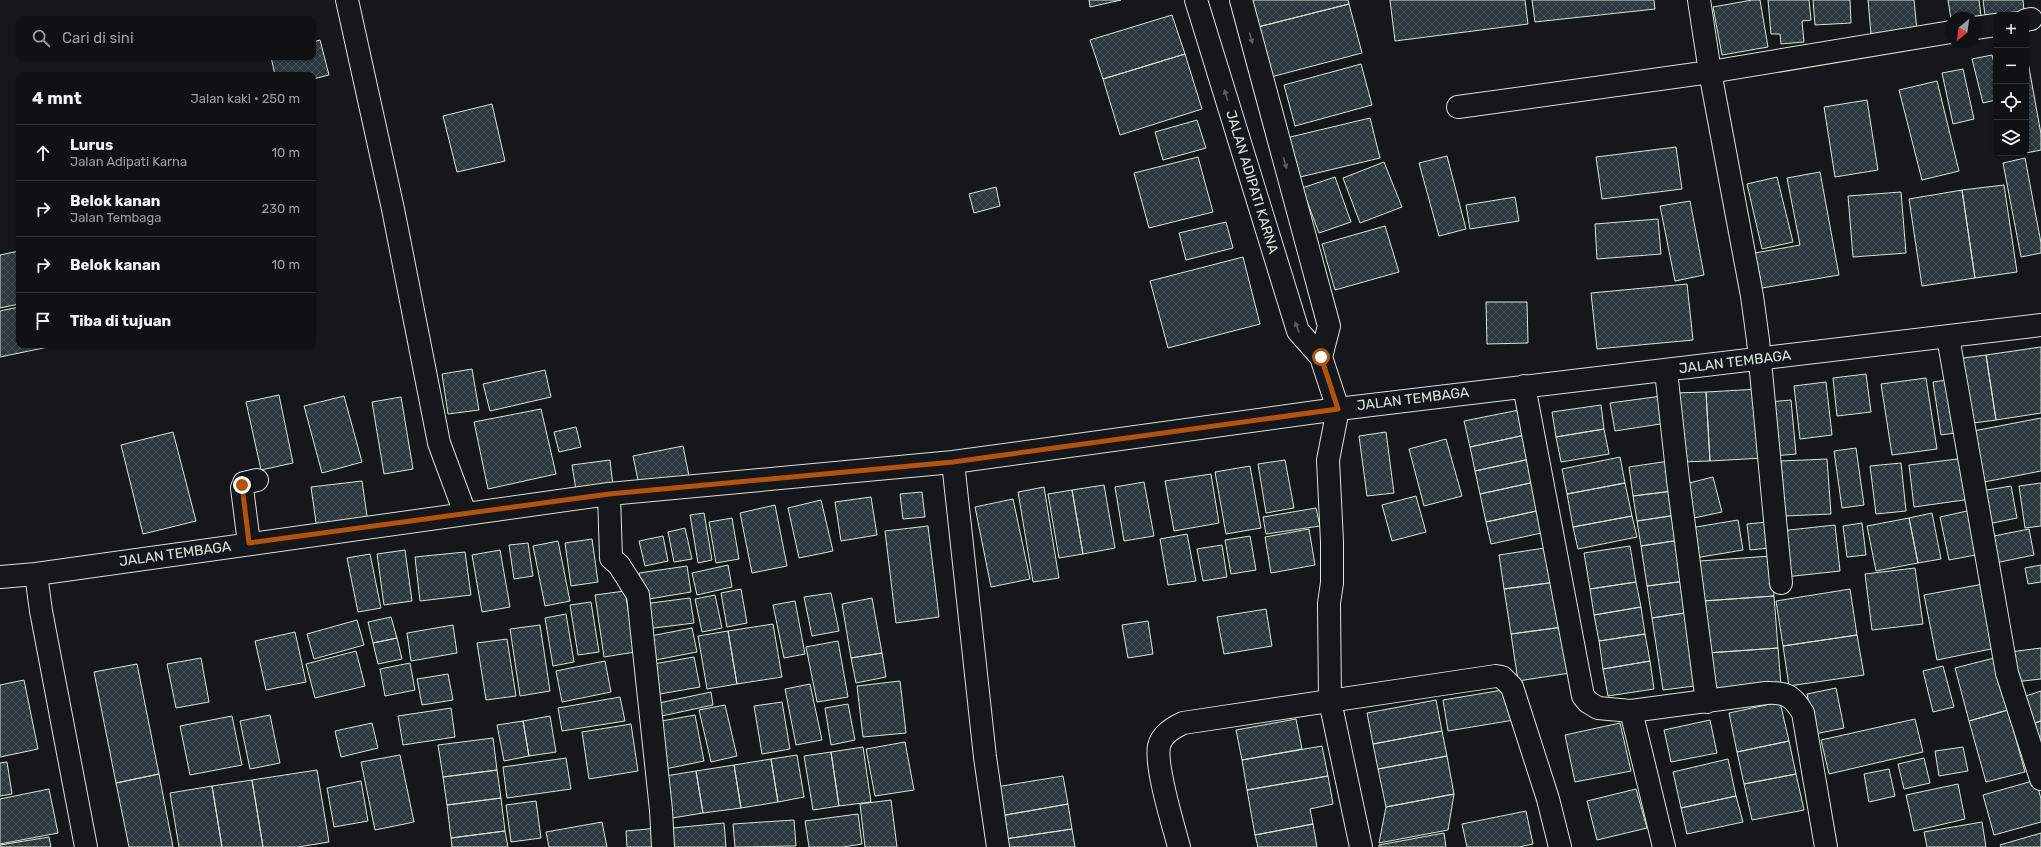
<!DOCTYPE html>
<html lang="id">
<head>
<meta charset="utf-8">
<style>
  :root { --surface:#0f1215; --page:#181b1e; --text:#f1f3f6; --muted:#9b9ea0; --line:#2f3234 }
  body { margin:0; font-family:Rubik,sans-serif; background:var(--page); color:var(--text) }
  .controls { position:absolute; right:12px; top:12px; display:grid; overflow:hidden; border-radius:8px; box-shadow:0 1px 3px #0004 }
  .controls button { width:36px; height:36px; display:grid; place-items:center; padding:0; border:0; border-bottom:1px solid var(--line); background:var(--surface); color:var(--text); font:20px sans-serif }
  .compass { position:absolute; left:1945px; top:12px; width:36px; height:36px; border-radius:50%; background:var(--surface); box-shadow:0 1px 3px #0004; rotate:209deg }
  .stop { position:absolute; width:12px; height:12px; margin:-9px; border:3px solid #b45309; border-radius:50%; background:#fff }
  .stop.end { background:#b45309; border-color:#fff; box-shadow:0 1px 4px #0008 }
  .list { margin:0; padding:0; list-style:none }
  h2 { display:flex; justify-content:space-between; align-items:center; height:52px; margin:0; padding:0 16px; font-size:17px }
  h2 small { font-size:13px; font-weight:400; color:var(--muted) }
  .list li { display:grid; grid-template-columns:26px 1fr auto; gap:12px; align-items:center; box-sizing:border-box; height:56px; padding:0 16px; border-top:1px solid var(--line) }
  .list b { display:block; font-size:15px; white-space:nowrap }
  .list p { margin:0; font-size:13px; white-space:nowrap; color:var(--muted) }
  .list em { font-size:13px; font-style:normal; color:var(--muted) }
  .icon { flex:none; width:22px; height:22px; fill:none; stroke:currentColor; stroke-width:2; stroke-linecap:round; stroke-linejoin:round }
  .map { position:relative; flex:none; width:2041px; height:847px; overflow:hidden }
  .search { position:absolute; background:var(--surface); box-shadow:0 1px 3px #0004; left:16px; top:16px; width:300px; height:44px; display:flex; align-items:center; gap:10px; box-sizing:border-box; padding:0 14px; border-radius:8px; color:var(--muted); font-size:15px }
  .panel { position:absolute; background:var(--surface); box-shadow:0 1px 3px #0004; left:16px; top:72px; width:300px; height:276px; border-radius:8px }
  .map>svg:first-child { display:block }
  .building { fill:url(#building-cross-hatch); stroke:#d8e6dc }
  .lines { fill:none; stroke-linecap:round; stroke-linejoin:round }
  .minor-casing { stroke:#d8e6dc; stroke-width:24 }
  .minor { stroke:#14181c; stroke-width:22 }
  .oneway { fill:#59605f }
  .route { stroke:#b45309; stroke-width:5 }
  .labels { text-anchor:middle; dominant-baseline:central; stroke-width:3; stroke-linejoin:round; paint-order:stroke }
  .street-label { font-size:14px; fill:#d8e6dc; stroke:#14181c }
</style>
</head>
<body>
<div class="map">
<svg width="2041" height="847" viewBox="0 0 2041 847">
  <defs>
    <pattern id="building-cross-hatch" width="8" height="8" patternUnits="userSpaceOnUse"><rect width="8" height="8" fill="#2c363c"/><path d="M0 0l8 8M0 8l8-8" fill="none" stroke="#4a5358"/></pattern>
  </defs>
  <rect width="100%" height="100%" fill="#14181c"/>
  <path class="building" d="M 1089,0 L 1121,0 L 1090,7 Z
    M 1251,0 L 1348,0 L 1349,4 L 1258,27 Z
    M 1390,0 L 1525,0 L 1528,24 L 1395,41 Z
    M 1532,0 L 1654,0 L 1655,9 L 1535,22 Z
    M 1752,0 L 1760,0 L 1768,47 L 1722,55 L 1713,7 Z
    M 1768,0 L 1809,0 L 1811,20 L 1802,21 L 1804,42 L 1781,44 L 1780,34 L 1771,34 Z
    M 1813,0 L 1850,0 L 1851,23 L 1815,25 Z
    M 1868,0 L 1914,0 L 1917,31 L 1871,34 Z
    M 1948,0 L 1979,0 L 1981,16 L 1951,19 Z
    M 1983,0 L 2023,0 L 2024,11 L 1985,15 Z
    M 1349,4 L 1362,53 L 1271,77 L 1258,27 Z
    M 1172,15 L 1185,54 L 1103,79 L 1090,40 Z
    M 320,40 L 329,75 L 313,79 L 313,75 L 275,75 L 271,57 L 313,57 L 313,42 Z
    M 2026,51 L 2041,134 L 2041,150 L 2026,153 Z
    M 1185,54 L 1202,109 L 1120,135 L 1103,79 Z
    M 1992,55 L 1996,72 L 1996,100 L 1983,103 L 1972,59 Z
    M 1361,64 L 1372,105 L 1295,126 L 1284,85 Z
    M 1963,69 L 1974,119 L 1953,124 L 1942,73 Z
    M 1937,81 L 1959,171 L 1922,180 L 1899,90 Z
    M 1867,100 L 1878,170 L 1835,177 L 1824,107 Z
    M 492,104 L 505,161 L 457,172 L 443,116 Z
    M 1370,118 L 1380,158 L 1296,178 L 1286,138 Z
    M 1197,120 L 1206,148 L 1163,160 L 1155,132 Z
    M 1676,147 L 1682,189 L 1602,199 L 1596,157 Z
    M 1447,156 L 1466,229 L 1439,236 L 1419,163 Z
    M 1198,157 L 1213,212 L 1149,228 L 1134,173 Z
    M 2025,158 L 2041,243 L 2041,253 L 2021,257 L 2003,163 Z
    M 1384,162 L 1402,207 L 1360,223 L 1343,178 Z
    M 1820,172 L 1839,275 L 1762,288 L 1755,253 L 1800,245 L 1787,178 Z
    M 1335,177 L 1351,222 L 1319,233 L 1302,188 Z
    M 1777,177 L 1793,242 L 1762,249 L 1747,184 Z
    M 2004,185 L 2017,272 L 1975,278 L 1962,190 Z
    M 996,187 L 1000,206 L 974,213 L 969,194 Z
    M 1962,190 L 1975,278 L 1922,286 L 1909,199 Z
    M 1901,192 L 1906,253 L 1853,257 L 1848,196 Z
    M 1515,197 L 1519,221 L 1470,229 L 1466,205 Z
    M 1690,201 L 1704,275 L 1675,281 L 1660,206 Z
    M 1658,219 L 1661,254 L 1597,259 L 1595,224 Z
    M 1226,222 L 1233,248 L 1186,260 L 1179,233 Z
    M 1385,226 L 1399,272 L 1335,290 L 1322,244 Z
    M 19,251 L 19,304 L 0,308 L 0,255 Z
    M 1243,257 L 1260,324 L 1168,348 L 1150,281 Z
    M 1687,284 L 1693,340 L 1597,349 L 1591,293 Z
    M 1486,302 L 1527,302 L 1528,343 L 1487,344 Z
    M 19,307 L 19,345 L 58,345 L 0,357 L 0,311 Z
    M 2041,347 L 2041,413 L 1996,420 L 1986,355 Z
    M 1986,355 L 1996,420 L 1966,424 L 1956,359 Z
    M 472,369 L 479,410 L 448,414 L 442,374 Z
    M 545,370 L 551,397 L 490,411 L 483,384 Z
    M 1866,374 L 1871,412 L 1837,416 L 1833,378 Z
    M 1926,378 L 1937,449 L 1892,455 L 1881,384 Z
    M 1954,379 L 1962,432 L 1941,435 L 1933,382 Z
    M 1826,382 L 1832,435 L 1800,439 L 1794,386 Z
    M 1759,389 L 1763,458 L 1710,461 L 1706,392 Z
    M 1706,392 L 1710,461 L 1679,462 L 1675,393 Z
    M 279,395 L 293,463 L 261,470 L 246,402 Z
    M 344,396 L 362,462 L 322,473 L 304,406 Z
    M 1662,396 L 1667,423 L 1615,431 L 1610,403 Z
    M 401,397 L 413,469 L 384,474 L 372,402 Z
    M 1791,400 L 1796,454 L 1773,456 L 1769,402 Z
    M 1601,405 L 1604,429 L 1556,437 L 1552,412 Z
    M 541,409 L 556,474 L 488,489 L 474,422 Z
    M 1519,410 L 1525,435 L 1470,447 L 1464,421 Z
    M 2041,418 L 2041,471 L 1979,483 L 1968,432 Z
    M 576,427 L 581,447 L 559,452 L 554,432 Z
    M 1604,429 L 1609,454 L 1561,462 L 1556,437 Z
    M 173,432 L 196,521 L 143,534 L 121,445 Z
    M 1386,432 L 1394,493 L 1367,496 L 1359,436 Z
    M 1525,435 L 1530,459 L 1475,471 L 1470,447 Z
    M 1446,439 L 1462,496 L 1424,506 L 1409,449 Z
    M 683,446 L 689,476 L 639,485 L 633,456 Z
    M 1856,448 L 1864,505 L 1842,508 L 1834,451 Z
    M 1620,457 L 1625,483 L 1567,494 L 1562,469 Z
    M 1965,458 L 1971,499 L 1914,507 L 1909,465 Z
    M 1530,459 L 1535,482 L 1480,494 L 1475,471 Z
    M 1827,459 L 1831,514 L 1785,516 L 1781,461 Z
    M 610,460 L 613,486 L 576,490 L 572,465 Z
    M 1285,460 L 1294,508 L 1266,513 L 1258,464 Z
    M 1669,461 L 1673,491 L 1633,496 L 1629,467 Z
    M 1901,463 L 1906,511 L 1876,514 L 1870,466 Z
    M 1250,466 L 1261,528 L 1226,534 L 1215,472 Z
    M 1211,474 L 1219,523 L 1174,531 L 1165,481 Z
    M 1713,477 L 1722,512 L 1694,518 L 1685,484 Z
    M 362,481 L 368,523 L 317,529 L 311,487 Z
    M 1144,482 L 1154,536 L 1124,541 L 1115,487 Z
    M 1535,482 L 1541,510 L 1486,522 L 1480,494 Z
    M 1625,483 L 1632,516 L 1573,527 L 1567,494 Z
    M 2041,483 L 2041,526 L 2025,528 L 2019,486 Z
    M 1104,485 L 1115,548 L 1083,554 L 1072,490 Z
    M 2011,486 L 2017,518 L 1988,524 L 1981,491 Z
    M 1044,487 L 1059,578 L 1033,582 L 1018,492 Z
    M 1072,490 L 1083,554 L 1059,558 L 1048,494 Z
    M 1673,491 L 1677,515 L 1637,521 L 1633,496 Z
    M 922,492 L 925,517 L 903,519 L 900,494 Z
    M 1416,496 L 1426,532 L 1392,541 L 1382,505 Z
    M 871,497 L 877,535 L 841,541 L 835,502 Z
    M 1013,499 L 1030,579 L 991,587 L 975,507 Z
    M 821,500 L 833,551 L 799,558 L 788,508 Z
    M 775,505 L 787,566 L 752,573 L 740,513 Z
    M 1316,508 L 1320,526 L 1266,534 L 1263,517 Z
    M 1976,509 L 1986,553 L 1949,560 L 1940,517 Z
    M 1541,510 L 1546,532 L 1491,544 L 1486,522 Z
    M 704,513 L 712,560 L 698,563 L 690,515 Z
    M 1932,513 L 1941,559 L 1918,563 L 1909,518 Z
    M 1677,515 L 1680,540 L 1641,546 L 1637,521 Z
    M 1632,516 L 1637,537 L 1578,549 L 1573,527 Z
    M 732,518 L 739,559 L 716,563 L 709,522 Z
    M 1909,518 L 1918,563 L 1876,571 L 1867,526 Z
    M 1738,520 L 1743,550 L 1695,558 L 1690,528 Z
    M 1767,522 L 1770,548 L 1750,550 L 1747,524 Z
    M 1862,523 L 1866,555 L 1847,557 L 1843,526 Z
    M 1835,525 L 1840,571 L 1785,577 L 1780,531 Z
    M 928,526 L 939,617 L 896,623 L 885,531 Z
    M 685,528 L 692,559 L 674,562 L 668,532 Z
    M 1309,529 L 1315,565 L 1271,573 L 1265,537 Z
    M 2029,529 L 2034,555 L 1995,563 L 1989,537 Z
    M 1187,534 L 1196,581 L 1168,585 L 1160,539 Z
    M 663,536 L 668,561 L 645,566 L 639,541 Z
    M 1250,536 L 1256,570 L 1231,574 L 1225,540 Z
    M 592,539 L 598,582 L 571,586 L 565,543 Z
    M 1680,540 L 1686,581 L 1647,586 L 1641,546 Z
    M 558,541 L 570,601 L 545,606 L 533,546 Z
    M 528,543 L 533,576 L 514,579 L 509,545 Z
    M 1222,545 L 1227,577 L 1203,581 L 1197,549 Z
    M 1630,546 L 1636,582 L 1590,589 L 1584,553 Z
    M 1551,547 L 1556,582 L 1504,589 L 1499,555 Z
    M 405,550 L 412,601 L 384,605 L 377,554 Z
    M 500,550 L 510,607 L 482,612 L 472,555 Z
    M 465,552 L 471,595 L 420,601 L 415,557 Z
    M 370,554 L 381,608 L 358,612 L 347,558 Z
    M 1771,556 L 1774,596 L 1703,601 L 1700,561 Z
    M 728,565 L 732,587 L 697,595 L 692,573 Z
    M 2041,565 L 2041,582 L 2028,584 L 2025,568 Z
    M 687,566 L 691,592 L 643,600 L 639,573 Z
    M 1915,568 L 1923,624 L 1872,630 L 1865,574 Z
    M 1686,581 L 1691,612 L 1652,618 L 1647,586 Z
    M 1556,582 L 1563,627 L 1511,634 L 1504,589 Z
    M 1636,582 L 1641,607 L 1594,615 L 1590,589 Z
    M 1983,584 L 1996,648 L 1937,660 L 1924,595 Z
    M 741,589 L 747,623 L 727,627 L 721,593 Z
    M 1850,589 L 1857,635 L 1783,646 L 1776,601 Z
    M 625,591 L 635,652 L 604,657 L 595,595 Z
    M 831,593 L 839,631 L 812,636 L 804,597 Z
    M 715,595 L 722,628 L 702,632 L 695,599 Z
    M 1774,596 L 1778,648 L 1707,653 L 1703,601 Z
    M 690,598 L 694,623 L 646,629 L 643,604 Z
    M 872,598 L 882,653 L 851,658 L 842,604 Z
    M 795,601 L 805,654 L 784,658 L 773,605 Z
    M 591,602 L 599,652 L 578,655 L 570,605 Z
    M 1641,607 L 1645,634 L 1599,641 L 1594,615 Z
    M 1266,609 L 1272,646 L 1224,654 L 1217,617 Z
    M 1691,612 L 1702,685 L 1663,690 L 1652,618 Z
    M 566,614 L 574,662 L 553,666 L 545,618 Z
    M 391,617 L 397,638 L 373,643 L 368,622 Z
    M 357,620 L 364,645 L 314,659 L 307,634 Z
    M 1148,621 L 1153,654 L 1128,658 L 1122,625 Z
    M 773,624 L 782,677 L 737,684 L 728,631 Z
    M 453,625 L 457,653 L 411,661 L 407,633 Z
    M 540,625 L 550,691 L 520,696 L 510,629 Z
    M 1563,627 L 1570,673 L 1518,681 L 1511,634 Z
    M 692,628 L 697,652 L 650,661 L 645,637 Z
    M 728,631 L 737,684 L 707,689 L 698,636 Z
    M 295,632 L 306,682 L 266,690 L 255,641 Z
    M 1645,634 L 1650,661 L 1603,669 L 1599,641 Z
    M 1857,635 L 1864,675 L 1789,686 L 1783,646 Z
    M 397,638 L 402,659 L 378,664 L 373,643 Z
    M 507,639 L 516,696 L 486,700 L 477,643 Z
    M 838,641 L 848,697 L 817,702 L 806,647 Z
    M 1778,648 L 1781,685 L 1709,689 L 1707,653 Z
    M 2041,648 L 2041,679 L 2014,682 L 2010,652 Z
    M 356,651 L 365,686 L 315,698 L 306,664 Z
    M 882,653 L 886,677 L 856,683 L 851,658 Z
    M 694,657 L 700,687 L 654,695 L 648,665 Z
    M 201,658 L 209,702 L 176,708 L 167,664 Z
    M 1994,658 L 2008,710 L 1969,721 L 1955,668 Z
    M 605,661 L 611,692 L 562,702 L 556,671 Z
    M 1650,661 L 1654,689 L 1608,696 L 1603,669 Z
    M 410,663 L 415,690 L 385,696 L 380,669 Z
    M 137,664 L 159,774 L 116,783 L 94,672 Z
    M 1943,666 L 1954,707 L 1933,712 L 1923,671 Z
    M 448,674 L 453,700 L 422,705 L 417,679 Z
    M 24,680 L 38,749 L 0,757 L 0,685 Z
    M 900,681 L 906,733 L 863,737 L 857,686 Z
    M 810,684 L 822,740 L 796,745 L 785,689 Z
    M 1836,688 L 1844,728 L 1815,734 L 1807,694 Z
    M 1509,689 L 1514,720 L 1448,731 L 1443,700 Z
    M 2041,691 L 2041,721 L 2028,725 L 2020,698 Z
    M 711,692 L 713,705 L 657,717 L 654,704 Z
    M 620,697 L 625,721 L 562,731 L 558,708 Z
    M 1436,700 L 1442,731 L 1373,744 L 1367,713 Z
    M 782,702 L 790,749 L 762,754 L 754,706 Z
    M 1780,702 L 1789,741 L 1737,752 L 1729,713 Z
    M 848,704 L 855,740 L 831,745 L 825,708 Z
    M 725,705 L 737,756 L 711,762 L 699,710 Z
    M 451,708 L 455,737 L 403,745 L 398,716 Z
    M 2008,710 L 2025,772 L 1986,782 L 1969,721 Z
    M 270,715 L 280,763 L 250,769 L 240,721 Z
    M 695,715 L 704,761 L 665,769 L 656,722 Z
    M 232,716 L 242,765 L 190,775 L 180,726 Z
    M 550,716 L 556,752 L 529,756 L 523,721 Z
    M 1296,719 L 1302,749 L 1242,760 L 1236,730 Z
    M 1915,719 L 1923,752 L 1829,774 L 1821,740 Z
    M 1710,720 L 1717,753 L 1671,762 L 1664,730 Z
    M 523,721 L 529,756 L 504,761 L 497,725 Z
    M 2041,721 L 2041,753 L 2028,725 Z
    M 372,723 L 378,748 L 341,757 L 335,731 Z
    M 1620,723 L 1631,771 L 1575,782 L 1565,735 Z
    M 631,724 L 638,771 L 589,779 L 582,732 Z
    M 1442,731 L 1447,756 L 1378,769 L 1373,744 Z
    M 493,738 L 497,770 L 443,777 L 438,745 Z
    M 1789,741 L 1796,774 L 1744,784 L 1737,752 Z
    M 905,742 L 914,790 L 875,796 L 866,749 Z
    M 1322,746 L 1328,776 L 1247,790 L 1242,760 Z
    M 863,747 L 871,802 L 839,806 L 831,752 Z
    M 1963,747 L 1968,771 L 1939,776 L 1935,751 Z
    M 831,752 L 839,806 L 813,810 L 804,756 Z
    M 400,755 L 414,822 L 375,830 L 361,762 Z
    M 797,755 L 804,797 L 778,802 L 771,759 Z
    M 1447,756 L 1454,794 L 1386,807 L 1378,769 Z
    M 566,758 L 571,789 L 507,798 L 503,767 Z
    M 1924,758 L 1930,783 L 1904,789 L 1898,764 Z
    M 771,759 L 778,802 L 741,808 L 734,765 Z
    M 1728,759 L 1736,796 L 1681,808 L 1673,772 Z
    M 7,762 L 12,794 L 0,796 L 0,763 Z
    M 734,765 L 741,808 L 703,813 L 696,771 Z
    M 1889,769 L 1895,796 L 1869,802 L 1864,774 Z
    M 317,770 L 329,842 L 298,847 L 263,847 L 252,780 Z
    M 497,770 L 501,798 L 447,805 L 443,777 Z
    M 696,771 L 703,813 L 666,819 L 659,777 Z
    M 159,774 L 173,847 L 129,847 L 116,783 Z
    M 1796,774 L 1804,810 L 1752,820 L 1744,784 Z
    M 1063,776 L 1068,804 L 1000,816 L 996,787 Z
    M 1328,776 L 1333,804 L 1310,809 L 1313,824 L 1255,835 L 1247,790 Z
    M 252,780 L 263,847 L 222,847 L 212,786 Z
    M 2036,780 L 2041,799 L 2041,822 L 1994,835 L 1983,795 Z
    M 361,781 L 368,821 L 334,827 L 327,788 Z
    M 1958,784 L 1965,819 L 1914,831 L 1906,795 Z
    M 212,786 L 222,847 L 179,847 L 170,793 Z
    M 49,789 L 58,833 L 0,844 L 0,799 Z
    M 1636,789 L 1647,828 L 1597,840 L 1587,801 Z
    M 1454,794 L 1448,830 L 1379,843 L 1386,807 Z
    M 1736,796 L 1743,822 L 1687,834 L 1681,808 Z
    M 501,798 L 505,831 L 451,838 L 447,805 Z
    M 891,800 L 897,847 L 865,847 L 860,804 Z
    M 536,801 L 541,838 L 511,842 L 506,805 Z
    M 1068,804 L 1072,829 L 1005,839 L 1000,816 Z
    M 1526,811 L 1533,844 L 1519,847 L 1467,847 L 1462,824 Z
    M 858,814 L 862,844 L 843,847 L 809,847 L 805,821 Z
    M 794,820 L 796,846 L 735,847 L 733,824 Z
    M 602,822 L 607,847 L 549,847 L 546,832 Z
    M 1982,822 L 1986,847 L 1927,847 L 1924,832 Z
    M 724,823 L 726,847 L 674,847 L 673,828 Z
    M 1313,824 L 1317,847 L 1258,847 L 1255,835 Z
    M 659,828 L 661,847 L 627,847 L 626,831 Z
    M 1072,829 L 1075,847 L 1006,847 L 1005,839 Z
    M 505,831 L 508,847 L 452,847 L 451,838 Z
    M 1444,833 L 1446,847 L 1379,847 L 1379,845 Z
    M 2041,833 L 2041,847 L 2001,847 L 2000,845 Z
    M 49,837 L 51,847 L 0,847 L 0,845 Z"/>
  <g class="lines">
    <g class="minor-casing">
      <path id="minor" d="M 347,0 L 393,209 L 439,443 L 465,513
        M 1196,0 L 1298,331 L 1321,357 L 1338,409 L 1328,460 L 1332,542 L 1332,583 L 1329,603 L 1330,701 L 1361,847
        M 1241,0 L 1329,326 L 1321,357
        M 1699,0 L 1710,72 L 1951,32
        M 2026,20 L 2031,19
        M 1975,28 L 1996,25
        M 1458,107 L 1710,72 L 1752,296 L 1758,340 L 1781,583
        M 1948,337 L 2007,673 L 2041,779
        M 1666,371 L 1678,480 L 1707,702
        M 1524,386 L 1583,696 L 1588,702 L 1598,708 L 1631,711 L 1766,693 C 1786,692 1793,696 1803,713 L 1826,847
        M 953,462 L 985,757 L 998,847
        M 609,494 L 611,558 L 619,565 L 638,595 L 661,810 L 663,847
        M 249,543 L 242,488 L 244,483 L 257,480
        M 36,574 L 41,611 L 86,847
        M 0,577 L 36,574 L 609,494 L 953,462 L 1338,409 L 2041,325
        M 1631,711 L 1664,847
        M 1179,847 C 1173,824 1155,767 1159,746 C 1162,734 1173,728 1183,723 L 1496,676 L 1502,677 L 1512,687 L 1548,799 L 1560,847"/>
    </g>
    <use href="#minor" class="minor"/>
  </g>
  <defs><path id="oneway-solid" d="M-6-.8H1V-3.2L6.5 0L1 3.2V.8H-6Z"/></defs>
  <g class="oneway">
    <use href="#oneway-solid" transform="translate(1251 38) rotate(75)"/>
    <use href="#oneway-solid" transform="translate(1226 95) rotate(-107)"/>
    <use href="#oneway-solid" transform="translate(1285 163) rotate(75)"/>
    <use href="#oneway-solid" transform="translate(1297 327) rotate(-111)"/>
  </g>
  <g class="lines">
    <path class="route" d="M 242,485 L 249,543 L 609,494 L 953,462 L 1338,409 L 1321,357"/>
  </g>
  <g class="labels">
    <g class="street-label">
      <text transform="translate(1252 182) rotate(73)">JALAN ADIPATI KARNA</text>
      <text transform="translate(1735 362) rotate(-7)">JALAN TEMBAGA</text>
      <text transform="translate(1413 399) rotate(-7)">JALAN TEMBAGA</text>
      <text transform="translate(175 554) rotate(-8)">JALAN TEMBAGA</text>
    </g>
  </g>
</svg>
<div class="controls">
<button>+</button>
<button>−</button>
<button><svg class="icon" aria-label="locate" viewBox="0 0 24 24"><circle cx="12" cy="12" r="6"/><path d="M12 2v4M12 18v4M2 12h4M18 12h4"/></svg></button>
<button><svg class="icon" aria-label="layers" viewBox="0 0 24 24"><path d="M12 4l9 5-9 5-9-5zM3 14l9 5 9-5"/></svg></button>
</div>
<svg class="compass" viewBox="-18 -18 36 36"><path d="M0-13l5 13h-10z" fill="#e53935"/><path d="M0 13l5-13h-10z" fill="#9b9ea0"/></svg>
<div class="stop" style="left:1321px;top:357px"></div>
<div class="stop end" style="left:242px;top:485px"></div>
<div class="search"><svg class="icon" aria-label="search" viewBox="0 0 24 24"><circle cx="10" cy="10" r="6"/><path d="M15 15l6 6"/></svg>Cari di sini</div>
<section class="panel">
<h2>4 mnt<small>Jalan kaki · 250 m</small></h2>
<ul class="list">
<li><svg class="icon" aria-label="ahead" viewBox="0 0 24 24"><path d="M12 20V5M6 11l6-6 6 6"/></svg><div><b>Lurus</b><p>Jalan Adipati Karna</p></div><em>10 m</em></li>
<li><svg class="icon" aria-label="right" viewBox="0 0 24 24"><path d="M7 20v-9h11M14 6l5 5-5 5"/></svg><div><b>Belok kanan</b><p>Jalan Tembaga</p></div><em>230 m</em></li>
<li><svg class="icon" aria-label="right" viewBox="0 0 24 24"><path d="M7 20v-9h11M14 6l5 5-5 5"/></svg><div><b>Belok kanan</b></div><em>10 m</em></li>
<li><svg class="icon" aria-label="arrive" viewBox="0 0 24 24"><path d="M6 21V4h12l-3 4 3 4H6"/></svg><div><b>Tiba di tujuan</b></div></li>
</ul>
</section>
</div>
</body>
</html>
